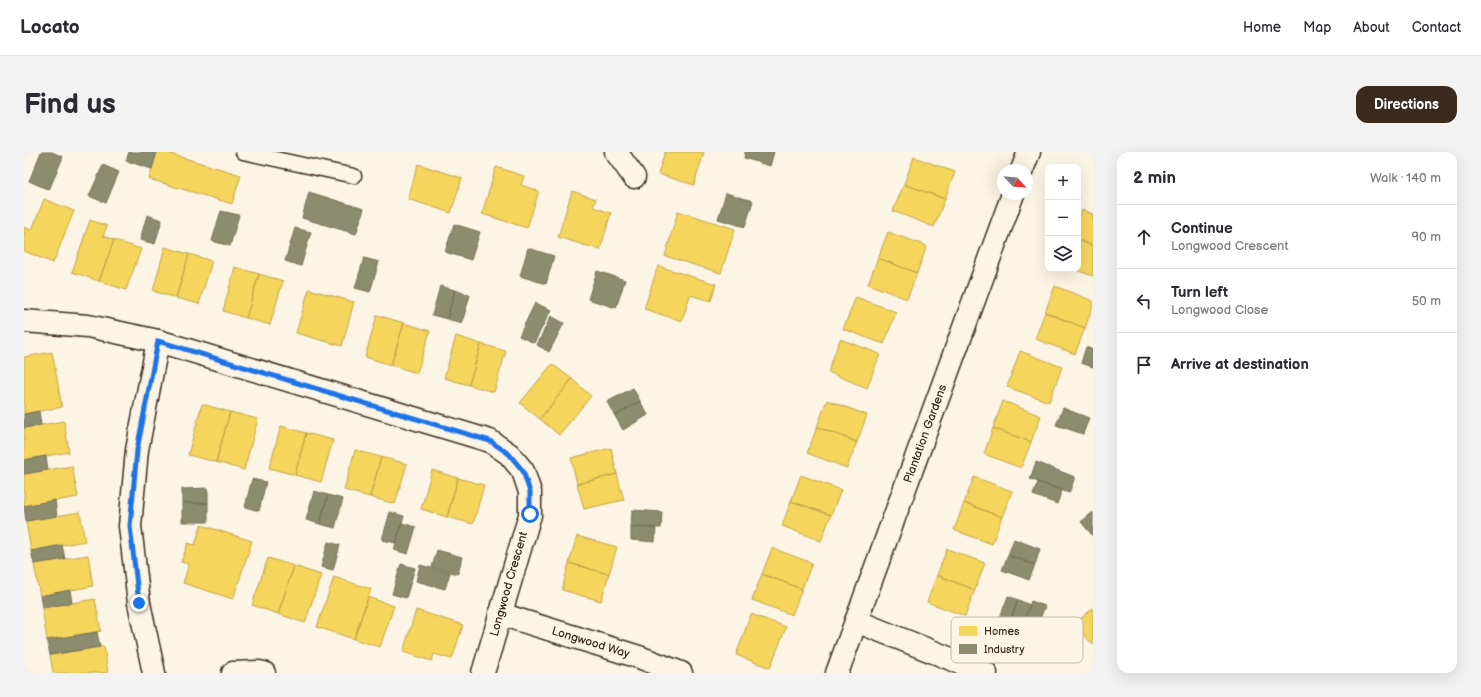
<!DOCTYPE html>
<html lang="en">
<head>
<meta charset="utf-8">
<style>
  :root { --surface:#fff; --page:#f2f2f3; --text:#2b2b33; --muted:#7c7c81; --line:#e1e1e2; --accent:#3b2a1e }
  body { margin:0; font-family:"Balsamiq Sans",sans-serif; background:var(--page); color:var(--text) }
  .controls { position:absolute; right:12px; top:12px; display:grid; overflow:hidden; border-radius:8px; box-shadow:0 4px 16px #0002 }
  .controls button { width:36px; height:36px; display:grid; place-items:center; padding:0; border:0; border-bottom:1px solid var(--line); background:var(--surface); color:var(--text); font:20px sans-serif }
  .compass { position:absolute; left:973px; top:12px; width:36px; height:36px; border-radius:50%; background:var(--surface); box-shadow:0 4px 16px #0002; rotate:116deg }
  .stop { position:absolute; width:12px; height:12px; margin:-9px; border:3px solid #1a73e8; border-radius:50%; background:#fff }
  .stop.end { background:#1a73e8; border-color:#fff; box-shadow:0 1px 4px #0008 }
  .list { margin:0; padding:0; list-style:none }
  h2 { display:flex; justify-content:space-between; align-items:center; height:52px; margin:0; padding:0 16px; font-size:17px }
  h2 small { font-size:13px; font-weight:400; color:var(--muted) }
  .list li { display:grid; grid-template-columns:26px 1fr auto; gap:12px; align-items:center; box-sizing:border-box; height:64px; padding:0 16px; border-top:1px solid var(--line) }
  .list b { display:block; font-size:15px; white-space:nowrap }
  .list p { margin:0; font-size:13px; white-space:nowrap; color:var(--muted) }
  .list em { font-size:13px; font-style:normal; color:var(--muted) }
  .icon { flex:none; width:22px; height:22px; fill:none; stroke:currentColor; stroke-width:2; stroke-linecap:round; stroke-linejoin:round }
  .map { position:relative; flex:none; width:1069px; height:521px; overflow:hidden; border-radius:12px }
  header { display:flex; align-items:center; gap:24px; box-sizing:border-box; height:56px; padding:0 20px; background:var(--surface); border-bottom:1px solid var(--line) }
  header strong { font-size:19px }
  nav { display:flex; gap:22px; margin-inline-start:auto; font-size:14px }
  .intro { display:flex; align-items:center; justify-content:space-between; box-sizing:border-box; height:96px; padding:0 24px }
  h1 { margin:0; font-size:28px }
  .button { padding:10px 18px; border-radius:12px; background:var(--accent); color:#fff; font-size:14px; font-weight:700 }
  main { display:flex; gap:24px; padding:0 24px }
  aside { flex:1; background:var(--surface); border-radius:12px; box-shadow:0 4px 16px #0002 }
  .map>svg:first-child { display:block }
  .homes { fill:#f6d55c; stroke:#bea249 }
  .industry { fill:#8c8c6e; stroke:#746f56 }
  .lines { fill:none; stroke-linecap:round; stroke-linejoin:round }
  .lane-casing { stroke:#3b2a1e; stroke-width:17 }
  .street-casing { stroke:#3b2a1e; stroke-width:25 }
  .lane { stroke:#fcf5e5; stroke-width:14 }
  .street { stroke:#fcf5e5; stroke-width:22 }
  .route { stroke:#1a73e8; stroke-width:5 }
  .labels { text-anchor:middle; dominant-baseline:central; stroke-width:4; stroke-linejoin:round; paint-order:stroke }
  .street-label { font-size:12px; fill:#3b2a1e; stroke:#fcf5e5 }
  .key { fill:#fcf5e5; stroke:#c2b8a9; stroke-width:1 }
  .key-label { font-size:11px; fill:#3b2a1e }
</style>
</head>
<body>
<header>
<strong>Locato</strong>
<nav><a>Home</a><a>Map</a><a>About</a><a>Contact</a></nav>
</header>
<div class="intro"><h1>Find us</h1><a class="button">Directions</a></div>
<main>
<div class="map">
<svg width="1069" height="521" viewBox="0 0 1069 521">
  <rect width="100%" height="100%" fill="#fcf5e5"/>
  <filter id="ink" filterUnits="userSpaceOnUse"><feTurbulence type="fractalNoise" baseFrequency=".025" numOctaves="2"/><feDisplacementMap in="SourceGraphic" scale="8" xChannelSelector="R" yChannelSelector="G"/><feConvolveMatrix kernelMatrix="1 2 1 2 8 2 1 2 1" color-interpolation-filters="sRGB"/></filter>
  <g filter="url(#ink)">
    <path class="homes" d="M 133,0 L 140,0 L 217,23 L 208,52 L 125,27 Z
      M 641,0 L 680,0 L 670,33 L 634,22 Z
      M 890,5 L 931,20 L 921,47 L 880,32 Z
      M 394,12 L 438,26 L 427,61 L 384,47 Z
      M 472,15 L 500,24 L 497,33 L 515,39 L 503,76 L 458,62 Z
      M 880,32 L 921,47 L 910,75 L 869,59 Z
      M 548,39 L 572,47 L 569,55 L 587,61 L 576,98 L 534,85 Z
      M 20,47 L 50,59 L 29,111 L 0,99 L 0,75 L 8,78 Z
      M 1058,58 L 1069,62 L 1069,94 L 1054,88 L 1054,70 Z
      M 654,59 L 711,77 L 697,121 L 641,104 Z
      M 66,68 L 83,74 L 79,84 L 90,88 L 75,129 L 48,120 Z
      M 864,80 L 903,94 L 893,121 L 854,106 Z
      M 90,88 L 117,97 L 102,138 L 75,129 Z
      M 1054,88 L 1069,94 L 1069,124 L 1049,117 L 1054,117 Z
      M 141,95 L 165,102 L 152,146 L 129,139 Z
      M 165,102 L 188,109 L 175,152 L 152,146 Z
      M 854,106 L 893,121 L 883,147 L 844,132 Z
      M 634,114 L 692,132 L 687,149 L 666,143 L 658,169 L 620,157 Z
      M 211,115 L 235,122 L 222,166 L 199,159 Z
      M 235,122 L 259,129 L 246,173 L 222,166 Z
      M 1031,134 L 1069,149 L 1069,153 L 1061,176 L 1021,160 Z
      M 285,137 L 330,150 L 318,194 L 272,181 Z
      M 832,145 L 872,160 L 860,192 L 819,177 Z
      M 1021,160 L 1061,176 L 1051,202 L 1011,187 Z
      M 353,163 L 380,171 L 367,213 L 341,205 Z
      M 380,171 L 406,179 L 393,221 L 367,213 Z
      M 432,184 L 457,192 L 445,233 L 420,226 Z
      M 816,187 L 856,202 L 843,236 L 804,220 Z
      M 457,192 L 482,199 L 470,240 L 445,233 Z
      M 996,199 L 1038,215 L 1025,250 L 983,235 Z
      M 28,200 L 38,255 L 0,262 L 0,205 Z
      M 528,212 L 548,227 L 516,267 L 496,251 Z
      M 548,227 L 567,244 L 535,283 L 516,267 Z
      M 803,248 L 843,263 L 833,290 L 793,275 Z
      M 979,249 L 1017,264 L 1007,290 L 969,276 Z
      M 178,252 L 206,260 L 192,310 L 164,303 Z
      M 206,260 L 234,267 L 220,318 L 192,310 Z
      M 40,269 L 45,300 L 0,308 L 0,276 Z
      M 257,274 L 282,281 L 271,323 L 245,316 Z
      M 793,275 L 833,290 L 823,316 L 783,301 Z
      M 969,276 L 1007,290 L 997,316 L 960,302 Z
      M 282,281 L 309,288 L 297,330 L 271,323 Z
      M 587,296 L 593,322 L 553,332 L 547,306 Z
      M 331,298 L 357,305 L 346,345 L 320,338 Z
      M 357,305 L 383,312 L 371,352 L 346,345 Z
      M 48,314 L 54,345 L 0,354 L 0,322 Z
      M 408,318 L 434,326 L 423,365 L 397,357 Z
      M 593,322 L 600,348 L 560,357 L 553,332 Z
      M 777,323 L 817,338 L 807,363 L 767,349 Z
      M 950,325 L 988,339 L 978,365 L 940,351 Z
      M 434,326 L 460,333 L 449,372 L 423,365 Z
      M 767,349 L 807,363 L 797,389 L 758,374 Z
      M 940,351 L 978,365 L 968,392 L 930,378 Z
      M 56,360 L 61,389 L 7,399 L 2,369 Z
      M 177,373 L 228,389 L 209,447 L 159,431 L 165,412 L 157,410 L 164,391 L 171,393 Z
      M 553,384 L 593,395 L 585,422 L 545,411 Z
      M 748,396 L 788,411 L 778,437 L 738,422 Z
      M 923,397 L 961,411 L 951,438 L 913,423 Z
      M 64,403 L 69,434 L 16,444 L 10,412 Z
      M 244,406 L 270,414 L 254,462 L 228,453 Z
      M 545,411 L 585,422 L 577,449 L 538,438 Z
      M 270,414 L 297,423 L 281,471 L 254,462 Z
      M 738,422 L 778,437 L 768,463 L 728,448 Z
      M 913,423 L 951,438 L 941,464 L 903,450 Z
      M 310,425 L 347,437 L 330,487 L 293,475 Z
      M 344,445 L 370,454 L 356,495 L 330,487 Z
      M 71,447 L 77,479 L 23,488 L 18,456 Z
      M 1069,456 L 1069,493 L 1050,472 Z
      M 392,458 L 439,473 L 428,507 L 410,502 L 408,509 L 379,500 Z
      M 727,462 L 762,475 L 746,516 L 712,503 Z
      M 80,494 L 84,521 L 29,521 L 26,503 Z"/>
    <path class="industry" d="M 17,0 L 28,0 L 39,5 L 25,38 L 5,29 Z
      M 105,0 L 133,0 L 128,17 L 102,9 Z
      M 721,0 L 750,0 L 746,14 L 720,6 Z
      M 79,13 L 95,20 L 82,51 L 65,44 Z
      M 285,40 L 340,57 L 332,82 L 278,66 Z
      M 702,41 L 729,49 L 721,75 L 694,67 Z
      M 197,59 L 215,63 L 206,94 L 188,89 Z
      M 123,63 L 138,68 L 131,92 L 116,88 Z
      M 430,72 L 456,80 L 447,108 L 421,100 Z
      M 271,76 L 287,80 L 277,114 L 261,109 Z
      M 504,96 L 530,104 L 522,132 L 496,124 Z
      M 340,106 L 355,110 L 346,140 L 331,136 Z
      M 573,119 L 601,128 L 592,156 L 564,147 Z
      M 416,134 L 431,138 L 423,167 L 408,163 Z
      M 431,138 L 446,143 L 438,171 L 423,167 Z
      M 511,151 L 527,158 L 510,191 L 495,184 Z
      M 527,164 L 540,171 L 525,200 L 513,193 Z
      M 1062,195 L 1069,198 L 1069,215 L 1057,211 Z
      M 609,236 L 616,249 L 591,264 L 583,250 Z
      M 616,249 L 624,263 L 599,278 L 591,264 Z
      M 1039,256 L 1065,266 L 1059,282 L 1032,273 Z
      M 15,259 L 17,273 L 0,276 L 0,262 Z
      M 22,304 L 24,318 L 0,322 L 0,308 Z
      M 1012,310 L 1051,325 L 1045,341 L 1006,327 Z
      M 228,327 L 242,330 L 235,359 L 221,355 Z
      M 1014,330 L 1038,338 L 1033,352 L 1009,343 Z
      M 184,336 L 184,351 L 158,351 L 158,337 Z
      M 290,339 L 304,343 L 296,372 L 282,368 Z
      M 304,343 L 319,347 L 311,376 L 296,372 Z
      M 31,348 L 33,364 L 2,369 L 0,354 Z
      M 158,351 L 184,351 L 184,370 L 158,370 Z
      M 608,358 L 638,360 L 637,376 L 607,375 Z
      M 366,360 L 380,364 L 372,391 L 358,388 Z
      M 1069,360 L 1069,384 L 1057,370 Z
      M 378,371 L 392,375 L 384,402 L 370,398 Z
      M 607,375 L 632,376 L 631,390 L 607,388 Z
      M 990,387 L 1016,397 L 1011,413 L 984,403 Z
      M 304,390 L 316,393 L 309,418 L 297,415 Z
      M 38,393 L 41,407 L 10,412 L 7,399 Z
      M 413,398 L 438,405 L 434,422 L 408,415 Z
      M 984,403 L 1011,413 L 1005,428 L 978,418 Z
      M 377,412 L 391,416 L 382,446 L 368,442 Z
      M 396,413 L 426,421 L 421,437 L 392,429 Z
      M 46,438 L 48,451 L 18,456 L 16,444 Z
      M 984,444 L 994,448 L 981,483 L 971,479 Z
      M 994,448 L 1006,453 L 996,479 L 984,475 Z
      M 1007,449 L 1021,454 L 1010,482 L 997,477 Z
      M 73,480 L 76,495 L 26,503 L 23,488 Z"/>
    <g class="lines">
      <g class="lane-casing">
        <path id="lane" d="M 219,0 L 330,24"/>
      </g>
      <g class="street-casing">
        <g id="street">
          <path d="M 592,0 L 610,25"/>
          <path d="M 998,18 L 1005,0"/>
          <path d="M 0,169 L 64,174 L 134,189 L 466,289 L 485,302 L 499,319 L 506,340 L 506,363 L 459,521"/>
          <path id="s1" d="M 476,462 L 615,505 L 657,521"/>
          <path d="M 832,469 L 962,521"/>
          <path d="M 130,521 L 115,451 L 106,374 L 113,298 L 134,189"/>
          <path d="M 209,521 L 235,520 L 240,521"/>
          <path id="s2" d="M 813,521 L 989,42"/>
        </g>
      </g>
      <use href="#lane" class="lane"/>
      <use href="#street" class="street"/>
    </g>
  </g>
  <g class="lines" filter="url(#ink)">
    <path class="route" d="M 115,451 L 106,374 L 113,298 L 134,189 L 466,289 L 485,302 L 499,319 L 506,340 L 506,362"/>
  </g>
  <g class="labels">
    <g class="street-label">
      <text stroke="none"><textPath href="#s2" startOffset="255">Plantation Gardens</textPath></text>
      <text transform="translate(485 432) rotate(-74)">Longwood Crescent</text>
      <text stroke="none"><textPath href="#s1" startOffset="95">Longwood Way</textPath></text>
    </g>
  </g>
  <rect x="927" y="465" width="132" height="46" rx="6" class="key"/>
  <rect x="935" y="474" width="18" height="10" fill="#f6d55c"/>
  <rect x="935" y="492" width="18" height="10" fill="#8c8c6e"/>
  <g class="key-label">
    <text x="960" y="483">Homes</text>
    <text x="960" y="501">Industry</text>
  </g>
</svg>
<div class="controls">
<button>+</button>
<button>−</button>
<button><svg class="icon" aria-label="layers" viewBox="0 0 24 24"><path d="M12 4l9 5-9 5-9-5zM3 14l9 5 9-5"/></svg></button>
</div>
<svg class="compass" viewBox="-18 -18 36 36"><path d="M0-13l5 13h-10z" fill="#e53935"/><path d="M0 13l5-13h-10z" fill="#7c7c81"/></svg>
<div class="stop" style="left:506px;top:362px"></div>
<div class="stop end" style="left:115px;top:451px"></div>
</div>
<aside>
<h2>2 min<small>Walk · 140 m</small></h2>
<ul class="list">
<li><svg class="icon" aria-label="ahead" viewBox="0 0 24 24"><path d="M12 20V5M6 11l6-6 6 6"/></svg><div><b>Continue</b><p>Longwood Crescent</p></div><em>90 m</em></li>
<li><svg class="icon" aria-label="left" viewBox="0 0 24 24"><path d="M17 20v-9H6M10 6l-5 5 5 5"/></svg><div><b>Turn left</b><p>Longwood Close</p></div><em>50 m</em></li>
<li><svg class="icon" aria-label="arrive" viewBox="0 0 24 24"><path d="M6 21V4h12l-3 4 3 4H6"/></svg><div><b>Arrive at destination</b></div></li>
</ul>
</aside>
</main>
</body>
</html>
